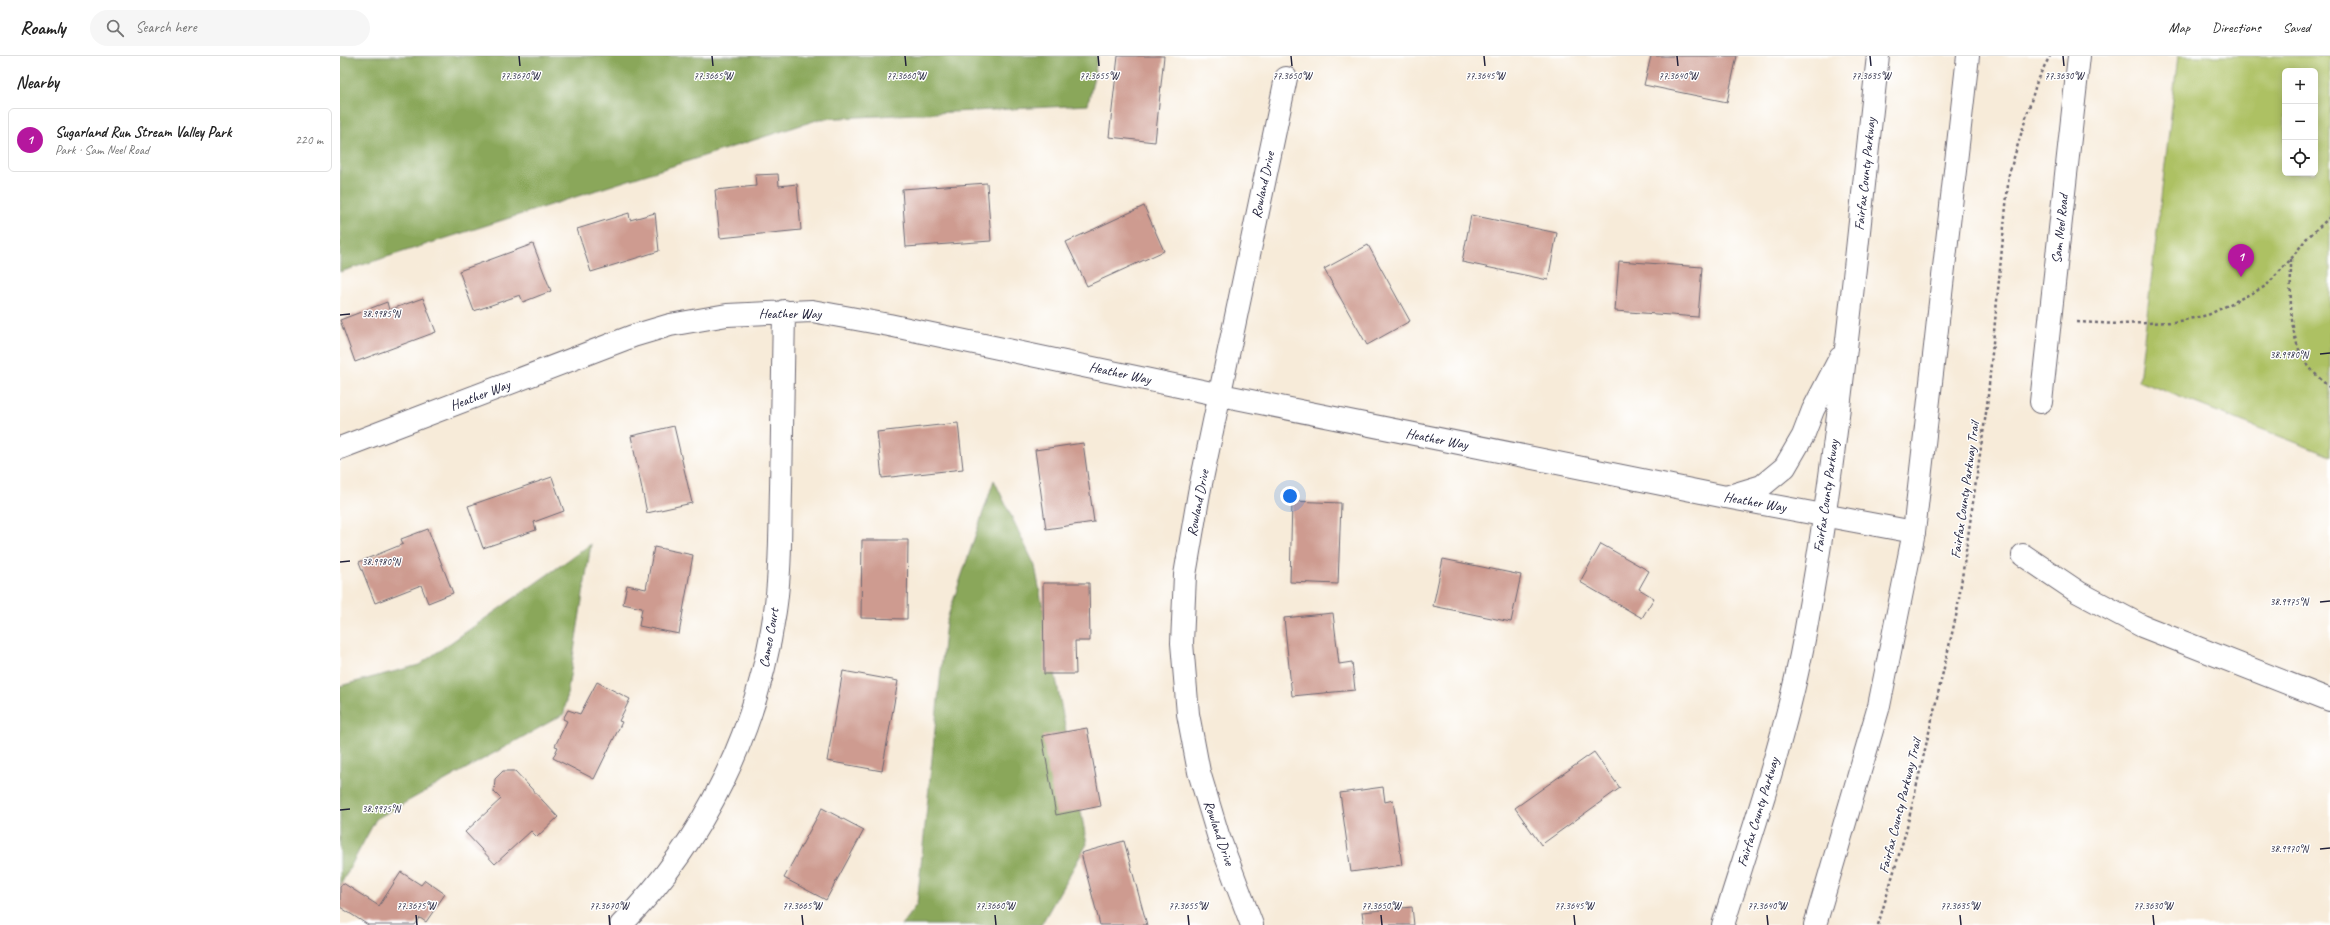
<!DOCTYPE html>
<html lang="en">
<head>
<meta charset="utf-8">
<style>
  :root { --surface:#fff; --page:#f6f6f6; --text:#222; --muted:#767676; --line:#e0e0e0; --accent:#b5179e }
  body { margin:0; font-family:Caveat,sans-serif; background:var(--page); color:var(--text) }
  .controls { position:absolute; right:12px; top:12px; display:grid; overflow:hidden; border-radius:6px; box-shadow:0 2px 10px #0003 }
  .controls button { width:36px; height:36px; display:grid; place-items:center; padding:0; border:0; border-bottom:1px solid var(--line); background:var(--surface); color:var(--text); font:20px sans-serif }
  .you { position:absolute; left:950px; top:440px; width:14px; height:14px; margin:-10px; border:3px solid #fff; border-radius:50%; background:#1a73e8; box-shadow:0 0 0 6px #1a73e833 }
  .badge { display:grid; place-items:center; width:26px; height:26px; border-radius:50%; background:var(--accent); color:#fff; font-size:13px; font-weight:700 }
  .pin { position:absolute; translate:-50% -33px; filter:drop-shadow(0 1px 2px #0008) }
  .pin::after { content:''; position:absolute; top:21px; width:14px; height:12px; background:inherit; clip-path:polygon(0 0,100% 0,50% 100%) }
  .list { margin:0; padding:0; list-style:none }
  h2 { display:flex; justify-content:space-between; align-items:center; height:52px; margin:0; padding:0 16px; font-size:17px }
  h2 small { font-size:13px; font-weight:400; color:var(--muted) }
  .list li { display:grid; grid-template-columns:26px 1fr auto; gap:12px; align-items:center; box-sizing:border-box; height:64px; margin:0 8px 8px; padding:0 8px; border:1px solid var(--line); border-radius:6px }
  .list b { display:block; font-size:15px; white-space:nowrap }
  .list p { margin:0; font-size:13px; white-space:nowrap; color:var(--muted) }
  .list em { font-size:13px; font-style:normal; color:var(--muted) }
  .icon { flex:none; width:22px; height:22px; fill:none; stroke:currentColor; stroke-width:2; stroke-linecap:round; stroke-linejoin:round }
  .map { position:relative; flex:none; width:1990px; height:869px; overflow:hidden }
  header { display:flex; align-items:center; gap:24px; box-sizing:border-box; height:56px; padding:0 20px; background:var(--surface); border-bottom:1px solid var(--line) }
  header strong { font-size:19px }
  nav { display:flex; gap:22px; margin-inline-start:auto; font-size:14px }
  .search { width:280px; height:36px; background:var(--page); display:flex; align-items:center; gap:10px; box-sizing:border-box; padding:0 14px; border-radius:22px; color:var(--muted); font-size:15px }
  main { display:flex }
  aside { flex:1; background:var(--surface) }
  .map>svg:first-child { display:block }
  .green { fill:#adc164; stroke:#687250; fill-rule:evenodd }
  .forest { fill:#8aa75a; stroke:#56644a }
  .building { fill:#ce9b90 }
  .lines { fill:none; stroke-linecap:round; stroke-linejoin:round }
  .minor-casing { stroke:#6d6872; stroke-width:24 }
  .highway-casing { stroke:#6d6872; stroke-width:24 }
  .path { stroke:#6d6872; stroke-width:2.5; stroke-dasharray:3 3; stroke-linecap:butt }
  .minor { stroke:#fff; stroke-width:22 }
  .highway { stroke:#fff; stroke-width:22 }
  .ticks { fill:none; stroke:#22223b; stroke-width:1.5 }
  .labels { text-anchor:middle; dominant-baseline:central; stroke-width:3; stroke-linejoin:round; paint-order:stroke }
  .street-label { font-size:14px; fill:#22223b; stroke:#fff }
  .ticks-label { font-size:10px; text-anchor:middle; fill:#22223b; stroke:#fff; stroke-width:3; stroke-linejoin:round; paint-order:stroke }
</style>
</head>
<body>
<header>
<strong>Roamly</strong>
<div class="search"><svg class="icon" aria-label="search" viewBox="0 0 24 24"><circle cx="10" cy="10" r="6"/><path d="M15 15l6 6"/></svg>Search here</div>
<nav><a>Map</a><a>Directions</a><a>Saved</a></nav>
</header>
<main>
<aside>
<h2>Nearby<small></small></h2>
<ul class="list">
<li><span class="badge">1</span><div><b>Sugarland Run Stream Valley Park</b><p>Park · Sam Neel Road</p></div><em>220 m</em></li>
</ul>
</aside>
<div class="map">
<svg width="1990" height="869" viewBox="0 0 1990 869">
  <rect width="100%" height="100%" fill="#fff"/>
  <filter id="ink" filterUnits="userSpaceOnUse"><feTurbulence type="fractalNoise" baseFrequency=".025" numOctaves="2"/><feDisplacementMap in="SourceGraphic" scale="8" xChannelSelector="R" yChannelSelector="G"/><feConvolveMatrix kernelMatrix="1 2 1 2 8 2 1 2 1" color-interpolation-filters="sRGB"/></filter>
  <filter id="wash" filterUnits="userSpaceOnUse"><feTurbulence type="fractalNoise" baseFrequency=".012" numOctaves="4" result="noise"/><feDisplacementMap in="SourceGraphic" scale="16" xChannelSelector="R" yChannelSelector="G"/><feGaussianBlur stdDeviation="0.9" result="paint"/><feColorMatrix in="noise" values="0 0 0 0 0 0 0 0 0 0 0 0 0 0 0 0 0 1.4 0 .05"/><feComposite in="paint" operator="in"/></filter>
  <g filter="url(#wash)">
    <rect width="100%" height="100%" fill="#f7ebd9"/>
    <path class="green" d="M 1838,0 L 1990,0 L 1990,400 L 1799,325 ZM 1945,15 L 1975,15 L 1975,117 L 1945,117 Z"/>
    <path class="forest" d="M 0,0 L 758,0 L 748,49 L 480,63 L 0,216 Z
      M 654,424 L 695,510 L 747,788 L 701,869 L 561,869 L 577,848 L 606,566 Z
      M 251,488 L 224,658 L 36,763 L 0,830 L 0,630 L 79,609 Z"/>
    <g id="blocks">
      <path class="building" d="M 778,0 L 824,0 L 815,86 L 769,81 Z
        M 1311,0 L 1397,0 L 1387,46 L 1304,29 Z
        M 438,118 L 439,130 L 457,128 L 461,174 L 380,182 L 375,134 L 416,130 L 415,119 Z
        M 647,127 L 651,185 L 566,191 L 562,133 Z
        M 804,150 L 824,195 L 747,230 L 726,186 Z
        M 289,157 L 290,164 L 315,157 L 319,195 L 251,216 L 237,173 Z
        M 1131,159 L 1217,177 L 1208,224 L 1122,206 Z
        M 193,188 L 211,235 L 183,246 L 180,239 L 134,255 L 119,215 Z
        M 1028,189 L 1070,265 L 1027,289 L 984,213 Z
        M 1279,205 L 1362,211 L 1358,261 L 1275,255 Z
        M 83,242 L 96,276 L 15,306 L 0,264 L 47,246 L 49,254 Z
        M 618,367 L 623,413 L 542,422 L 537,376 Z
        M 334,370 L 352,447 L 307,457 L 291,380 Z
        M 743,387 L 754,466 L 706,473 L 695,394 Z
        M 212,421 L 224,455 L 194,466 L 196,474 L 143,492 L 128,450 Z
        M 952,445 L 1001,447 L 998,528 L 950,526 Z
        M 88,473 L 113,537 L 88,547 L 81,529 L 35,547 L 19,506 L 63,488 L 61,483 Z
        M 522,484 L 568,484 L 567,563 L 521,562 Z
        M 1261,488 L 1309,515 L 1299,533 L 1314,542 L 1302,562 L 1240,526 Z
        M 314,491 L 353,499 L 339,578 L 299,570 L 302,552 L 283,548 L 287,529 L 306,533 Z
        M 1103,503 L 1181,519 L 1171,566 L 1093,550 Z
        M 703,527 L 749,527 L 750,585 L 735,585 L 736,618 L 704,618 Z
        M 993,557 L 999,608 L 1012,606 L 1015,634 L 952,640 L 944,562 Z
        M 503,615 L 558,625 L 542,715 L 487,705 Z
        M 257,626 L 290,643 L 279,665 L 282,666 L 254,723 L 213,702 L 218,691 L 215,690 L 227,665 L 223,663 L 228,654 L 240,658 Z
        M 747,672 L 761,750 L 716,759 L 702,680 Z
        M 1254,696 L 1280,732 L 1201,789 L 1175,752 Z
        M 163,715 L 175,715 L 218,761 L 197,781 L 191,775 L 155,808 L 125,776 L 161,743 L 154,736 L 155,723 Z
        M 1043,731 L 1045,746 L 1053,744 L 1062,809 L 1011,816 L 1000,737 Z
        M 482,752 L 524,774 L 486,844 L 444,822 Z
        M 784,785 L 807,869 L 760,869 L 741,797 Z
        M 61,816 L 81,829 L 85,824 L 105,838 L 86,866 L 80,862 L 75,869 L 28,869 L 0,851 L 0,831 L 3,827 L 39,850 Z
        M 1072,851 L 1074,869 L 1024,869 L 1022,856 Z"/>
    </g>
  </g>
  <g filter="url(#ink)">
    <use href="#blocks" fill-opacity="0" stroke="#6d6872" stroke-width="1"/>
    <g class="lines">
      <g class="minor-casing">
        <path id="minor" d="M 1701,346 L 1739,0
          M 0,392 L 293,280 L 330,269 L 387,259 L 472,255 L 549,269 L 881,339 L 1386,441 L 1574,476
          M 1683,499 L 1738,536 L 1802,570 L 1990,644
          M 281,869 C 365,784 418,673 435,555 C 441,515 440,473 441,433 C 442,374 443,314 444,255
          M 912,869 L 878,779 L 859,716 L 848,658 L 842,587 L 845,519 L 859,437 L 946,22"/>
      </g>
      <g class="highway-casing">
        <path id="highway" d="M 1386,441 L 1422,430 L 1445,411 L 1463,380 L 1473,354 L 1500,302
          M 1383,869 C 1413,773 1447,677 1465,578 C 1500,387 1516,193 1538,0
          M 1475,869 L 1539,650 L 1574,476 L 1628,0"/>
      </g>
      <path class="path" d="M 1951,203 C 1951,234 1948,268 1960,296 C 1966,310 1979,322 1990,332
        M 1737,266 L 1780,268 L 1834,266 L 1868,259 L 1926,230 L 1951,203 L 1966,183 L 1990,161
        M 1538,869 L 1566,775 L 1617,556 L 1647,350 L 1669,118 L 1698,22 L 1710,0"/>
      <use href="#minor" class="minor"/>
      <use href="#highway" class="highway"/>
    </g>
  </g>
  <path class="ticks" d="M 179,0 L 180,10M 372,0 L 373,10M 565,0 L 566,10M 758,0 L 759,10M 951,0 L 952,10M 1144,0 L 1145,10M 1337,0 L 1338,10M 1530,0 L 1531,10M 1723,0 L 1724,10M 0,259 L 10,258M 1980,298 L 1990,297M 0,506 L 10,505M 1980,546 L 1990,545M 0,754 L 10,753M 1980,793 L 1990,792M 76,859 L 77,869M 269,859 L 270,869M 462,859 L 463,869M 655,859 L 656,869M 848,859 L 849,869M 1041,859 L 1042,869M 1234,859 L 1235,869M 1427,859 L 1428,869M 1620,859 L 1621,869M 1813,859 L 1814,869"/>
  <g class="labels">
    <g class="street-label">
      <text transform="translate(1525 118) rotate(-84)">Fairfax County Parkway</text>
      <text transform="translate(923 129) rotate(-78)">Rowland Drive</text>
      <text transform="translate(1720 173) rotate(-84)">Sam Neel Road</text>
      <text x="450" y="257">Heather Way</text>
      <text transform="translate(780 317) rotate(12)">Heather Way</text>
      <text transform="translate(140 339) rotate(-21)">Heather Way</text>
      <text transform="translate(1097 383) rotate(11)">Heather Way</text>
      <text transform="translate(1625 434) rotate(-82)">Fairfax County Parkway Trail</text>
      <text transform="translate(1486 440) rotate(-82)">Fairfax County Parkway</text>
      <text transform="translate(1415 446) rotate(10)">Heather Way</text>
      <text transform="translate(858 447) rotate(-79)">Rowland Drive</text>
      <text transform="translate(429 582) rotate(-80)">Cameo Court</text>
      <text transform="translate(1560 750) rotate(-76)">Fairfax County Parkway Trail</text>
      <text transform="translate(1418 756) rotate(-73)">Fairfax County Parkway</text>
      <text transform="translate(879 777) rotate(71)">Rowland Drive</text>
    </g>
  </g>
  <g class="ticks-label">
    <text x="180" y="23">77.3670°W</text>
    <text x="373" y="23">77.3665°W</text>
    <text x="566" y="23">77.3660°W</text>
    <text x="759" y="23">77.3655°W</text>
    <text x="952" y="23">77.3650°W</text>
    <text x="1145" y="23">77.3645°W</text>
    <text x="1338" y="23">77.3640°W</text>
    <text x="1531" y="23">77.3635°W</text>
    <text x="1724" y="23">77.3630°W</text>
    <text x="41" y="261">38.9985°N</text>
    <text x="1949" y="302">38.9980°N</text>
    <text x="41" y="509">38.9980°N</text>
    <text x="1949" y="549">38.9975°N</text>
    <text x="41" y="756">38.9975°N</text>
    <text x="1949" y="796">38.9970°N</text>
    <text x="76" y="853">77.3675°W</text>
    <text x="269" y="853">77.3670°W</text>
    <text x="462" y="853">77.3665°W</text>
    <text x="655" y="853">77.3660°W</text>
    <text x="848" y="853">77.3655°W</text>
    <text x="1041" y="853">77.3650°W</text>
    <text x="1234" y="853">77.3645°W</text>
    <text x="1427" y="853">77.3640°W</text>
    <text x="1620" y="853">77.3635°W</text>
    <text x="1813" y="853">77.3630°W</text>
  </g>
</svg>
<div class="controls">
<button>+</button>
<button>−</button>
<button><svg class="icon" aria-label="locate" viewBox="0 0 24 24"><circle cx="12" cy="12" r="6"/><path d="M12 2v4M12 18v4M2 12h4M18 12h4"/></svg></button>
</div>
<div class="you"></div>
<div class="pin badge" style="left:1901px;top:221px">1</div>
</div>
</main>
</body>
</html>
